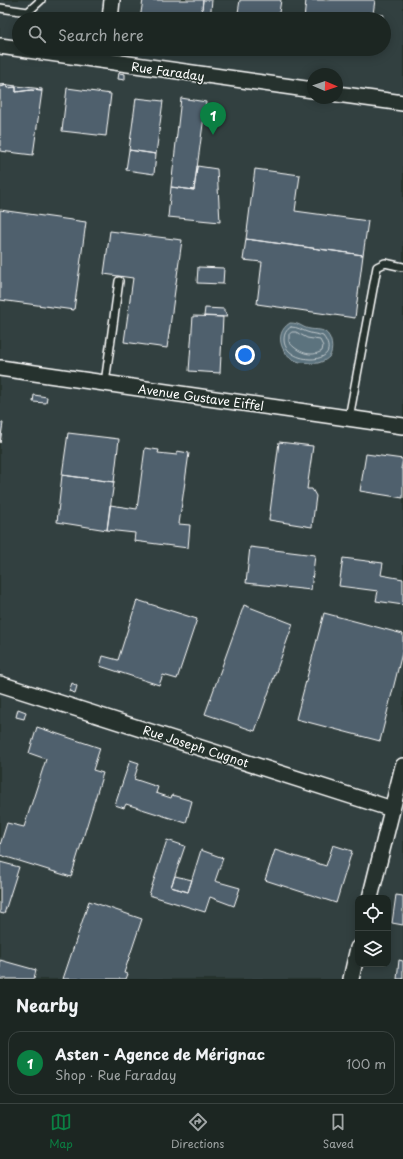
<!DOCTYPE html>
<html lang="en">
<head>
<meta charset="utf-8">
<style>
  :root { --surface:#1c2622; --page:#252e2a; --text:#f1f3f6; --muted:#a0a5a5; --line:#3a4340; --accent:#0b8043 }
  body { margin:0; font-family:"Playpen Sans",sans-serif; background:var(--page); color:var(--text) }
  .controls { position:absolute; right:12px; bottom:12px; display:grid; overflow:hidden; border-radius:8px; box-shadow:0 2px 10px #0003 }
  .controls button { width:36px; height:36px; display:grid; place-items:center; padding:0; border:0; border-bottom:1px solid var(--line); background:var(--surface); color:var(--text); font:20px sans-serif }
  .compass { position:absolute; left:307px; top:68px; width:36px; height:36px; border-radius:50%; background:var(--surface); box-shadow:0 2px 10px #0003; rotate:92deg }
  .you { position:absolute; left:245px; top:355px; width:14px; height:14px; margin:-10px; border:3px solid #fff; border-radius:50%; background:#1a73e8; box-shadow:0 0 0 6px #1a73e833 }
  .badge { display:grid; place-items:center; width:26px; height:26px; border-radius:50%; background:var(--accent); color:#fff; font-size:13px; font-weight:700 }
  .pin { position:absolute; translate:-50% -33px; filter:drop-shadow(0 1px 2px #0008) }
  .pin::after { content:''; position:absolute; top:21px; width:14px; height:12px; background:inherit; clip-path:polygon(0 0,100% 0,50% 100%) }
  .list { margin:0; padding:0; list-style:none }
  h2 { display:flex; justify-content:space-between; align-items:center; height:52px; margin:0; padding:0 16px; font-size:17px }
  h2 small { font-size:13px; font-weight:400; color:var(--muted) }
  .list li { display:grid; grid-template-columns:26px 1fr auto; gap:12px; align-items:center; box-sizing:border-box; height:64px; margin:0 8px 8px; padding:0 8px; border:1px solid var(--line); border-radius:12px }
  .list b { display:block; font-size:15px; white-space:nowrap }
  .list p { margin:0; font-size:13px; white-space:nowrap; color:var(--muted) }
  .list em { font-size:13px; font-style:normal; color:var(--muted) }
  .icon { flex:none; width:22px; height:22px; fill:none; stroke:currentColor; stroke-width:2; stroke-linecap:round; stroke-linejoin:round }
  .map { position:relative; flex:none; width:403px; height:979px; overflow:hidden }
  .search { position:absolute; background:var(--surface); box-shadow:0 2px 10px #0003; left:12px; right:12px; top:12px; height:44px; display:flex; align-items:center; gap:10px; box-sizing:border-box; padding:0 14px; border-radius:22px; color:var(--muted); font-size:15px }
  .sheet { height:124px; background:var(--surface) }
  nav { display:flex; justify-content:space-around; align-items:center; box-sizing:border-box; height:56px; border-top:1px solid var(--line); background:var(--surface); font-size:11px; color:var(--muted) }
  nav a { display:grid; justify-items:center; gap:2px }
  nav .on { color:var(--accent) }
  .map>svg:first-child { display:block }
  .built { fill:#334140; fill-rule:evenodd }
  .water { fill:#5c737e; stroke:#9dabb2 }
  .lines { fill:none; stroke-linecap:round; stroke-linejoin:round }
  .shore { stroke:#bec7cb; stroke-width:1 }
  .building { fill:#50616d; stroke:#fff }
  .service-casing { stroke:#fff; stroke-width:10 }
  .minor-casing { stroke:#fff; stroke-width:18 }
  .service { stroke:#26332d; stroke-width:7 }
  .minor { stroke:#26332d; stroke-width:15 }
  .labels { text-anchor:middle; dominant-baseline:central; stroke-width:3; stroke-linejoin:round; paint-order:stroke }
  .street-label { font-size:12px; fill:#fff; stroke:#26332d }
</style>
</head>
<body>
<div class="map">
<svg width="403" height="979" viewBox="0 0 403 979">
  <rect width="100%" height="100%" fill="#26332d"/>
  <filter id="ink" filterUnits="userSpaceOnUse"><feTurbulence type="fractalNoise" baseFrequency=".025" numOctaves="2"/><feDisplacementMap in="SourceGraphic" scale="8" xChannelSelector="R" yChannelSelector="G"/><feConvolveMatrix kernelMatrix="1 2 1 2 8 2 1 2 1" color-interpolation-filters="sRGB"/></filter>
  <g filter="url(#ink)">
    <path class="built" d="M 0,0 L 403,0 L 403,979 L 0,979 ZM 19,19 L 384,19 L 384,49 L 19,49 ZM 313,74 L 337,74 L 337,98 L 313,98 ZM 358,898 L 388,898 L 388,964 L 358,964 Z"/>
    <path class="water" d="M 290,323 C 301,323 302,328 310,329 C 315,330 321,329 325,332 C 332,336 334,351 329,357 C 327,359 324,361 321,362 C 317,364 313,363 309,363 C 306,362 303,363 300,362 C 282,358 272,334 290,323 Z"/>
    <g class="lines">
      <path class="shore" d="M 291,327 C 298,327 301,330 307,332 C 312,334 318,334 323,336 C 346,366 285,366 284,340 C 284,334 286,330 291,327 Z
        M 292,332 L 296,332 L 307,338 L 320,340 L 323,346 L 322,351 C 311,358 297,352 289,342 L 289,335 Z"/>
    </g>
    <path class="building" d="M 143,0 L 203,0 L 201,19 L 140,19 Z
      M 203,0 L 212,0 L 210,19 L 201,19 Z
      M 240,0 L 281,0 L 278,19 L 237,19 Z
      M 306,0 L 375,0 L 373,14 L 384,15 L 383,19 L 304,19 Z
      M 119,73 L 125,74 L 125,80 L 118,79 Z
      M 0,84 L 42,89 L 42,91 L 31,90 L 16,92 L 16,87 L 7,88 L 7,85 L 0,87 Z
      M 7,85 L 7,88 L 16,87 L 16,92 L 31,90 L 42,91 L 33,155 L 0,151 L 0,87 Z
      M 67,88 L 111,94 L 106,136 L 62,131 Z
      M 136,98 L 163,101 L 156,154 L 129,150 Z
      M 181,98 L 206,102 L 194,190 L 171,187 Z
      M 129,150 L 156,154 L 154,174 L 126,170 Z
      M 197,166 L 217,169 L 220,222 L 168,217 L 171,187 L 194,190 Z
      M 255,169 L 300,175 L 295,211 L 368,221 L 363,255 L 246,239 Z
      M 0,210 L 86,222 L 74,310 L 0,300 Z
      M 110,231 L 182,240 L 167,348 L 124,342 L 133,278 L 104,274 Z
      M 246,239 L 363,255 L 355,318 L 257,304 L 262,262 L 243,260 Z
      M 198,267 L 224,268 L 223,284 L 197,283 Z
      M 205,308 L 224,309 L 224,312 L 226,313 L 227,317 L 204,316 Z
      M 193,316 L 223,317 L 220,373 L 189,371 Z
      M 34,395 L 47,397 L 46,403 L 33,402 Z
      M 0,423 L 3,423 L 0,443 Z
      M 68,433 L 119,439 L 114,482 L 62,475 Z
      M 279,442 L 313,446 L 307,489 L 312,489 L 316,496 L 312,527 L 269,520 Z
      M 145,448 L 159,450 L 158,453 L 177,455 L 177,451 L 189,453 L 179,524 L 190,525 L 188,548 L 134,541 L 135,533 L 107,530 L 110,505 L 137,509 Z
      M 366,454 L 403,459 L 401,469 L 403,469 L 403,498 L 360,491 Z
      M 62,475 L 114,482 L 107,530 L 57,522 Z
      M 250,547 L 315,555 L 311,590 L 246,583 Z
      M 343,558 L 383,563 L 381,575 L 403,579 L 403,605 L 376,601 L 378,591 L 339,586 Z
      M 137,600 L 197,619 L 177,679 L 163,675 L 159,685 L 100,666 L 103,656 L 118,660 Z
      M 244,605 L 293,624 L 255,731 L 205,714 Z
      M 324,613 L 403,634 L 403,649 L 380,741 L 296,719 Z
      M 72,683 L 77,686 L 75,693 L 69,691 Z
      M 18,709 L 26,712 L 24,719 L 16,717 Z
      M 37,727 L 100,748 L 93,770 L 103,773 L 71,877 L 0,855 L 0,845 L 7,823 L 24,827 L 46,759 L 29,753 Z
      M 130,760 L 139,763 L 134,779 L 158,787 L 156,793 L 171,798 L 172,795 L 192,801 L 186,823 L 126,804 L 124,808 L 115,805 Z
      M 167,840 L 185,846 L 171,887 L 188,892 L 201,850 L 223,858 L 215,881 L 240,888 L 234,906 L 210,897 L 205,912 L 149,895 Z
      M 333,845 L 352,851 L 336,903 L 265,880 L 275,850 L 326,866 Z
      M 0,862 L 19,867 L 4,914 L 0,913 Z
      M 175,876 L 192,880 L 188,892 L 171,887 Z
      M 396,895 L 403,896 L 403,925 L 392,923 Z
      M 89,901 L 142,919 L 124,973 L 128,974 L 126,979 L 63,979 Z
      M 0,960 L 36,970 L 34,979 L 0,979 Z
      M 399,960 L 403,961 L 403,979 L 397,979 Z"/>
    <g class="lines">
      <g class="service-casing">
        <path id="service" d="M 0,8 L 28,12 L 41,0
          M 105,383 L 119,281
          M 349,418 L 377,267 L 385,263 L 403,267"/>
      </g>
      <g class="minor-casing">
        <path id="minor" d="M 110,19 L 112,0
          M 0,46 L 313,90
          M 337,94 L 403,103
          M 0,368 L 403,426
          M 0,684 L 392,809
          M 370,898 L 403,766
          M 351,979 L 358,948"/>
      </g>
      <use href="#service" class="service"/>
      <use href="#minor" class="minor"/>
    </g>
  </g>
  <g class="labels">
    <g class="street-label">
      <text transform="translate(168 71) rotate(8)">Rue Faraday</text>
      <text transform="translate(201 397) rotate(8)">Avenue Gustave Eiffel</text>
      <text transform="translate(196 746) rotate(18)">Rue Joseph Cugnot</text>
    </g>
  </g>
</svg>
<div class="controls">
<button><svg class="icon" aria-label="locate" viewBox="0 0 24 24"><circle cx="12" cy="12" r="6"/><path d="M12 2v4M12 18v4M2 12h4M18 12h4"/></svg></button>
<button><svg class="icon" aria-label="layers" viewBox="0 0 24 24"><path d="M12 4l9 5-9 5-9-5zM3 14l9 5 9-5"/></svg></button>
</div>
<svg class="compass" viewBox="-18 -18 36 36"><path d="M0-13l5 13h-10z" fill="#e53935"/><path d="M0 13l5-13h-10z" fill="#a0a5a5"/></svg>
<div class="you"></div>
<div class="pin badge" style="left:213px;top:135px">1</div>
<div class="search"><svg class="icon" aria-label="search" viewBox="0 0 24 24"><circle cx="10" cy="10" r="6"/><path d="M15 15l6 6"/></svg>Search here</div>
</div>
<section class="sheet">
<h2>Nearby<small></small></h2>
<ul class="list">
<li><span class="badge">1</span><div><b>Asten - Agence de Mérignac</b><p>Shop · Rue Faraday</p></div><em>100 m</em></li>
</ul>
</section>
<nav>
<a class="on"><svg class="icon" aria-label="map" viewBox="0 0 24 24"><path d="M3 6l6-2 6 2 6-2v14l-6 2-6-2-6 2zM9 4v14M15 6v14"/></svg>Map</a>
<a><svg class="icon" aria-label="directions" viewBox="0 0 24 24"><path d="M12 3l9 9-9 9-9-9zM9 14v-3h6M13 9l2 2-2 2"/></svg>Directions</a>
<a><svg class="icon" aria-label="saved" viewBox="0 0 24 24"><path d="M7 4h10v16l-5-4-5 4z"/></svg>Saved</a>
</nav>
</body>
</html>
